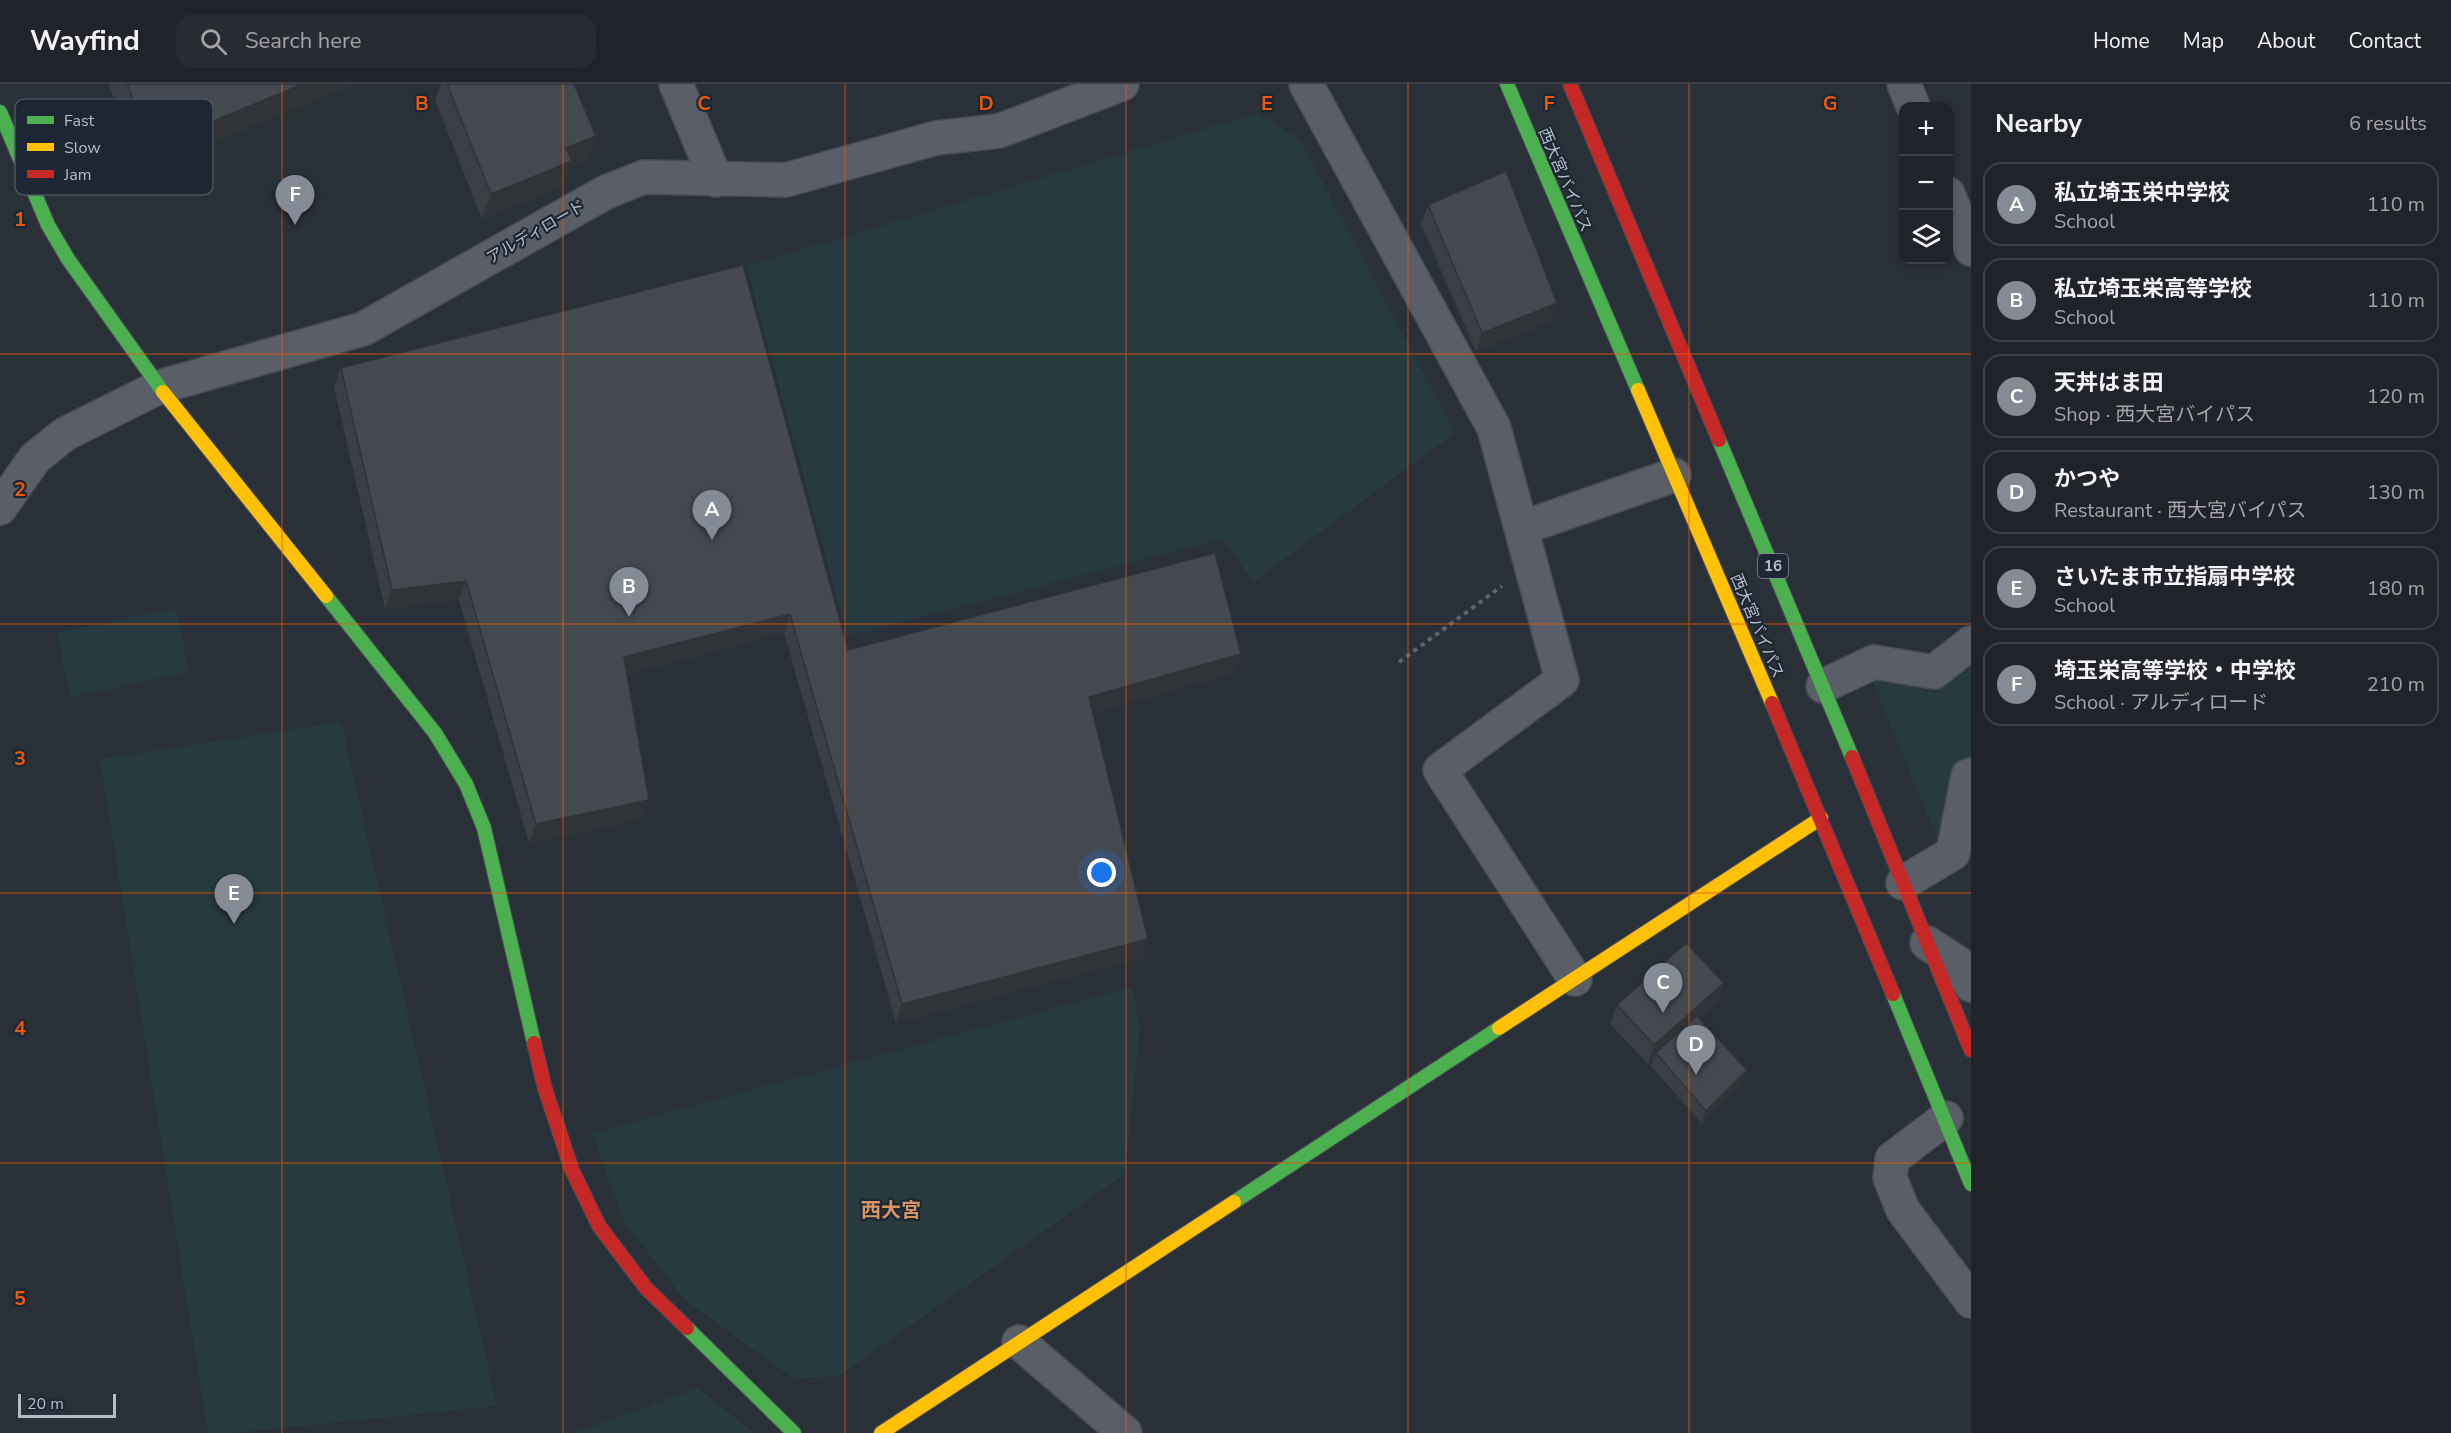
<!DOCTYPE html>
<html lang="en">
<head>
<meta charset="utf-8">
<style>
  :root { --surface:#20242a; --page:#282c32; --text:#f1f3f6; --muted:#a2a4a8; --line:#3d4147; --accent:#848b96 }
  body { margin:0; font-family:"Nunito Sans","Noto Sans JP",sans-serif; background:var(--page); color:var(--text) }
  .controls { position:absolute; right:18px; top:18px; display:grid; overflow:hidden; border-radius:12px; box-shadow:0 3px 9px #0003 }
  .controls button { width:54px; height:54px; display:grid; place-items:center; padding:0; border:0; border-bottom:2px solid var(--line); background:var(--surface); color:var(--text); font:30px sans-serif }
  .scale { position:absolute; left:18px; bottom:15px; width:98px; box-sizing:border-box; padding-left:6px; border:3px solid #b4bcc9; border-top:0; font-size:16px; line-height:21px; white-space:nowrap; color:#b4bcc9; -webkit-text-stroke:4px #1d2633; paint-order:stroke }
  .you { position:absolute; left:1102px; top:789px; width:21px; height:21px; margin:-15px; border:4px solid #fff; border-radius:50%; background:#1a73e8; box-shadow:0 0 0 9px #1a73e833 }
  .badge { display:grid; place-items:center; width:39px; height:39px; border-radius:50%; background:var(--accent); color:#fff; font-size:20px; font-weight:700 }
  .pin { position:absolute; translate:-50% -50px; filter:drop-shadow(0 2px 3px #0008) }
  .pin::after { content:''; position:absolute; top:32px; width:21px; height:18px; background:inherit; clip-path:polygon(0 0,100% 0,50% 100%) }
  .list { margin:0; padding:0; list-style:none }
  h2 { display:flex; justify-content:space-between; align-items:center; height:78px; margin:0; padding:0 24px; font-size:26px }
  h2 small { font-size:20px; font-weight:400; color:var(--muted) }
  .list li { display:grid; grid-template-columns:39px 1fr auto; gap:18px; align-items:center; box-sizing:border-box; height:84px; margin:0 12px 12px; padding:0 12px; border:2px solid var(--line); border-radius:18px }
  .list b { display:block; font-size:22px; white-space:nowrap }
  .list p { margin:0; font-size:20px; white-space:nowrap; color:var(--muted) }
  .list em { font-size:20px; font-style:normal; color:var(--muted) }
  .icon { flex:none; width:33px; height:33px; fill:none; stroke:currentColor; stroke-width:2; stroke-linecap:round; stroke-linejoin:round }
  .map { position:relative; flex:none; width:1971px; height:1349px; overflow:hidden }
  header { display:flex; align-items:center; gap:36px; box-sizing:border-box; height:84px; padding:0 30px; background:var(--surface); border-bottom:2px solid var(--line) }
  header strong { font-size:28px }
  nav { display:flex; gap:33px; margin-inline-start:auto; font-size:21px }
  .search { width:420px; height:54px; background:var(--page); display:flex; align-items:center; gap:15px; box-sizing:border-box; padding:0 21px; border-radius:18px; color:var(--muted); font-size:22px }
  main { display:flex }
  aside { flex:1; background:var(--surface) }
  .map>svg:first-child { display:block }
  .green { fill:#273a3e }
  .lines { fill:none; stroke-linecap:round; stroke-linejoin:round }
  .street-casing { stroke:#484c53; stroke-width:36 }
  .fast-casing { stroke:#484c53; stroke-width:16 }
  .slow-casing { stroke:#484c53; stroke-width:16 }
  .jam-casing { stroke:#484c53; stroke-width:16 }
  .path { stroke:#5d636a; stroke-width:4; stroke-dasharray:4.5 4.5; stroke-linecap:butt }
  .street { stroke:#5a5e66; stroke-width:33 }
  .fast { stroke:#4caf50; stroke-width:14 }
  .slow { stroke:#ffc107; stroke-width:14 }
  .jam { stroke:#c62828; stroke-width:14 }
  .wall { fill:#3a3f45 }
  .shaded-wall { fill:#303338 }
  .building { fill:#444950; stroke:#303338; stroke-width:1.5 }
  .grid { fill:none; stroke:#e8590c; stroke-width:1.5; stroke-opacity:0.55 }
  .labels { text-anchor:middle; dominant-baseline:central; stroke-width:4.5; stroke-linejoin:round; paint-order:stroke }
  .shield { fill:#1d2633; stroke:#878f9c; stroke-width:1.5 }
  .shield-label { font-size:15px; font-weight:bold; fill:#b4bcc9 }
  .street-label { font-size:16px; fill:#b4bcc9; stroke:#1d2633 }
  .quarter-label { font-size:20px; font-weight:bold; fill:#d59563; stroke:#1d2633 }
  .key { fill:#1d2633; stroke:#4a5360; stroke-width:1.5 }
  .key-label { font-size:16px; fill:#b4bcc9 }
  .grid-label { font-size:20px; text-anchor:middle; font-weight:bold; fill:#e8590c; stroke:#1d2633; stroke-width:4.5; stroke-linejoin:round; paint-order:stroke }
</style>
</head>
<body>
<header>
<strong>Wayfind</strong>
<div class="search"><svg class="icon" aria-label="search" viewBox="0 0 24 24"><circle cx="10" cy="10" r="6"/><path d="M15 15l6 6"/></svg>Search here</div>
<nav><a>Home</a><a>Map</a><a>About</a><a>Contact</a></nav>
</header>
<main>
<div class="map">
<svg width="1971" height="1349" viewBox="0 0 1971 1349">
  <rect width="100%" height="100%" fill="#2a3038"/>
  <path class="green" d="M 1258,29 L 1301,57 L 1455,349 L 1253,498 L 1223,455 L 847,552 L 746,182 Z
    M 176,524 L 189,588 L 71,613 L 57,549 Z
    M 1971,583 L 1971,676 L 1939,759 L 1870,591 L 1936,609 Z
    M 341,638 L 497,1322 L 233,1349 L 208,1349 L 100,675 Z
    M 1132,903 L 1140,943 L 1125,1090 L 839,1292 L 794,1295 L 685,1216 L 624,1138 L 592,1049 Z
    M 698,1304 L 754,1349 L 574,1349 Z"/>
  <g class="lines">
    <g class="street-casing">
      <path id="street" d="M 676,0 L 716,96
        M 1306,0 L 1494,344 L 1562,596 L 1440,686 L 1575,895
        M 1904,0 L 1913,22
        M 1948,110 L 1971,165
        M 0,424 L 35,374 L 65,350 L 159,303 L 363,245 L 606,108 L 644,93 L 786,96 L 936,54 L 999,47 L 1122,0
        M 1522,444 L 1674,391
        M 1823,602 L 1874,578 L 1934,588 L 1971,559
        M 1903,799 L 1953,769 L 1968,692 L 1971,691
        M 1927,859 L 1958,879 L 1971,901
        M 1946,1034 L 1892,1075 L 1890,1094 L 1903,1126 L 1971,1217
        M 1019,1258 L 1125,1349"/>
    </g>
    <g class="fast-casing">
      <path id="fast" d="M 1507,0 L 1638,306
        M 0,28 L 48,141 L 68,175 L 163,308
        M 1719,356 L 1852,673
        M 326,512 L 435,649 L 466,700 L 484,744 L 534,959
        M 1893,910 L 1971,1100
        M 1234,1118 L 1499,944
        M 687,1244 L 794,1349"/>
    </g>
    <g class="slow-casing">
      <path id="slow" d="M 1638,306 L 1772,619
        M 163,308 L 326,512
        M 1499,944 L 1821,734
        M 881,1349 L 1234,1118"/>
    </g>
    <g class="jam-casing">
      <path id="jam" d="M 1570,0 L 1719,356
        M 1772,619 L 1893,910
        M 1852,673 L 1971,966
        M 534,959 L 545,1005 L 572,1086 L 599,1142 L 646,1204 L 687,1244"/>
    </g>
    <path class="path" d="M 1399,578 L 1502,502"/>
    <use href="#street" class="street"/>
    <use href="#fast" class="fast"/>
    <use href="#slow" class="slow"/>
    <use href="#jam" class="jam"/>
  </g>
  <path class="wall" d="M 108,0 L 354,0 L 143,87 Z
    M 441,0 L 574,0 L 596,52 L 587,76 L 570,83 L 563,102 L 482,135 L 435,16 Z
    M 1428,121 L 1550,238 L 1476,268 L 1421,140 Z
    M 743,181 L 848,566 L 1241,570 L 1234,589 L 1093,629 L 1142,874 L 896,939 L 784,549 L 627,590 L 649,716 L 642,735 L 529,759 L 459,516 L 385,525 L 334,303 L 341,284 Z
    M 1724,899 L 1717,918 L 1699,934 L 1742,999 L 1702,1040 L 1651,982 L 1654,974 L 1648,980 L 1610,940 L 1617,921 Z"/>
  <path class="shaded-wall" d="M 303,0 L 354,0 L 143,87 L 152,62 Z
    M 596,52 L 587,76 L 570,83 L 563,102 L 482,135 L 491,110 L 566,64 Z
    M 1557,219 L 1550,238 L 1476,268 L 1482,249 Z
    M 466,497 L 459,516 L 385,525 L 392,506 Z
    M 790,530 L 784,549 L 617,592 L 624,573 Z
    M 1241,570 L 1234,589 L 1082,632 L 1089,613 Z
    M 649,716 L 642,735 L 529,759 L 536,740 Z
    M 1148,855 L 1142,874 L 896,939 L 902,920 Z
    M 1724,899 L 1717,918 L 1657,971 L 1656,969 L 1654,974 L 1648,980 L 1654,961 Z
    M 1747,986 L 1742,999 L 1702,1040 L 1706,1027 Z"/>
  <path class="building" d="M 127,0 L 303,0 L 152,62 Z
    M 447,0 L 574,0 L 596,52 L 566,64 L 572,77 L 491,110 Z
    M 1506,87 L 1557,219 L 1482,249 L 1428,121 Z
    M 743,181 L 848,566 L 1215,469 L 1241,570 L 1089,613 L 1148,855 L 902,920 L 790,530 L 624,573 L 649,716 L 536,740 L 466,497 L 392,506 L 341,284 Z
    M 1686,859 L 1724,899 L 1654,961 L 1617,921 Z
    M 1697,932 L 1747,986 L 1706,1027 L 1656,969 Z"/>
  <path class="grid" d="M 282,0 L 282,1349M 563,0 L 563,1349M 845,0 L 845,1349M 1126,0 L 1126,1349M 1408,0 L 1408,1349M 1689,0 L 1689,1349M 0,270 L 1971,270M 0,540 L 1971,540M 0,809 L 1971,809M 0,1079 L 1971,1079"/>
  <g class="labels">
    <rect class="shield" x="1758" y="470" width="30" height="24" rx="4.5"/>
    <g class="shield-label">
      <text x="1773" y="482">16</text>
    </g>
    <g class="street-label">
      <text transform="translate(1565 96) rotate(67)">西大宮バイパス</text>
      <text transform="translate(536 148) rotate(-30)">アルディロード</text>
      <text transform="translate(1757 542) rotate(67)">西大宮バイパス</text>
    </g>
    <g class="quarter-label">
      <text x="891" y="1126">西大宮</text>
    </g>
  </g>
  <rect x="15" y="15" width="198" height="96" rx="9" class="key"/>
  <rect x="27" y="32" width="27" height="8" fill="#4caf50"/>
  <rect x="27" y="59" width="27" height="8" fill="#ffc107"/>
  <rect x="27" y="86" width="27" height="8" fill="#c62828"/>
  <g class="key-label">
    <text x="64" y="42">Fast</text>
    <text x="64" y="69">Slow</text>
    <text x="64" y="96">Jam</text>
  </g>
  <g class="grid-label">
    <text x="422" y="26">B</text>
    <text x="704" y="26">C</text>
    <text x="986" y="26">D</text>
    <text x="1267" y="26">E</text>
    <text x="1549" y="26">F</text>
    <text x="1830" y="26">G</text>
    <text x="20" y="142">1</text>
    <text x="20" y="412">2</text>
    <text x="20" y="681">3</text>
    <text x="20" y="951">4</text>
    <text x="20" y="1221">5</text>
  </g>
</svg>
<div class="controls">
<button>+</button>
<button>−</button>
<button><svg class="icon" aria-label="layers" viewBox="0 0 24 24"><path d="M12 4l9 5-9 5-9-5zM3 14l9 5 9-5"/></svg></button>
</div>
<div class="scale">20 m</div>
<div class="you"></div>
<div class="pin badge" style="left:712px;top:456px">A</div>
<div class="pin badge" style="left:629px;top:533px">B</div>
<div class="pin badge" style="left:1663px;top:929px">C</div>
<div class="pin badge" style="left:1696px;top:991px">D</div>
<div class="pin badge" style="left:234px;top:840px">E</div>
<div class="pin badge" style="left:295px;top:141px">F</div>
</div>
<aside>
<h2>Nearby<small>6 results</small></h2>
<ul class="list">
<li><span class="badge">A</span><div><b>私立埼玉栄中学校</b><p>School</p></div><em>110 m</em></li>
<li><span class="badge">B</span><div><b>私立埼玉栄高等学校</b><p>School</p></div><em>110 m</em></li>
<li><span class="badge">C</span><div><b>天丼はま田</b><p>Shop · 西大宮バイパス</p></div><em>120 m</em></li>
<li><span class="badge">D</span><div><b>かつや</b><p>Restaurant · 西大宮バイパス</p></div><em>130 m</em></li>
<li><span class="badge">E</span><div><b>さいたま市立指扇中学校</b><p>School</p></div><em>180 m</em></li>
<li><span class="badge">F</span><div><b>埼玉栄高等学校・中学校</b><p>School · アルディロード</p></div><em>210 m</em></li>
</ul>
</aside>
</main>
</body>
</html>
